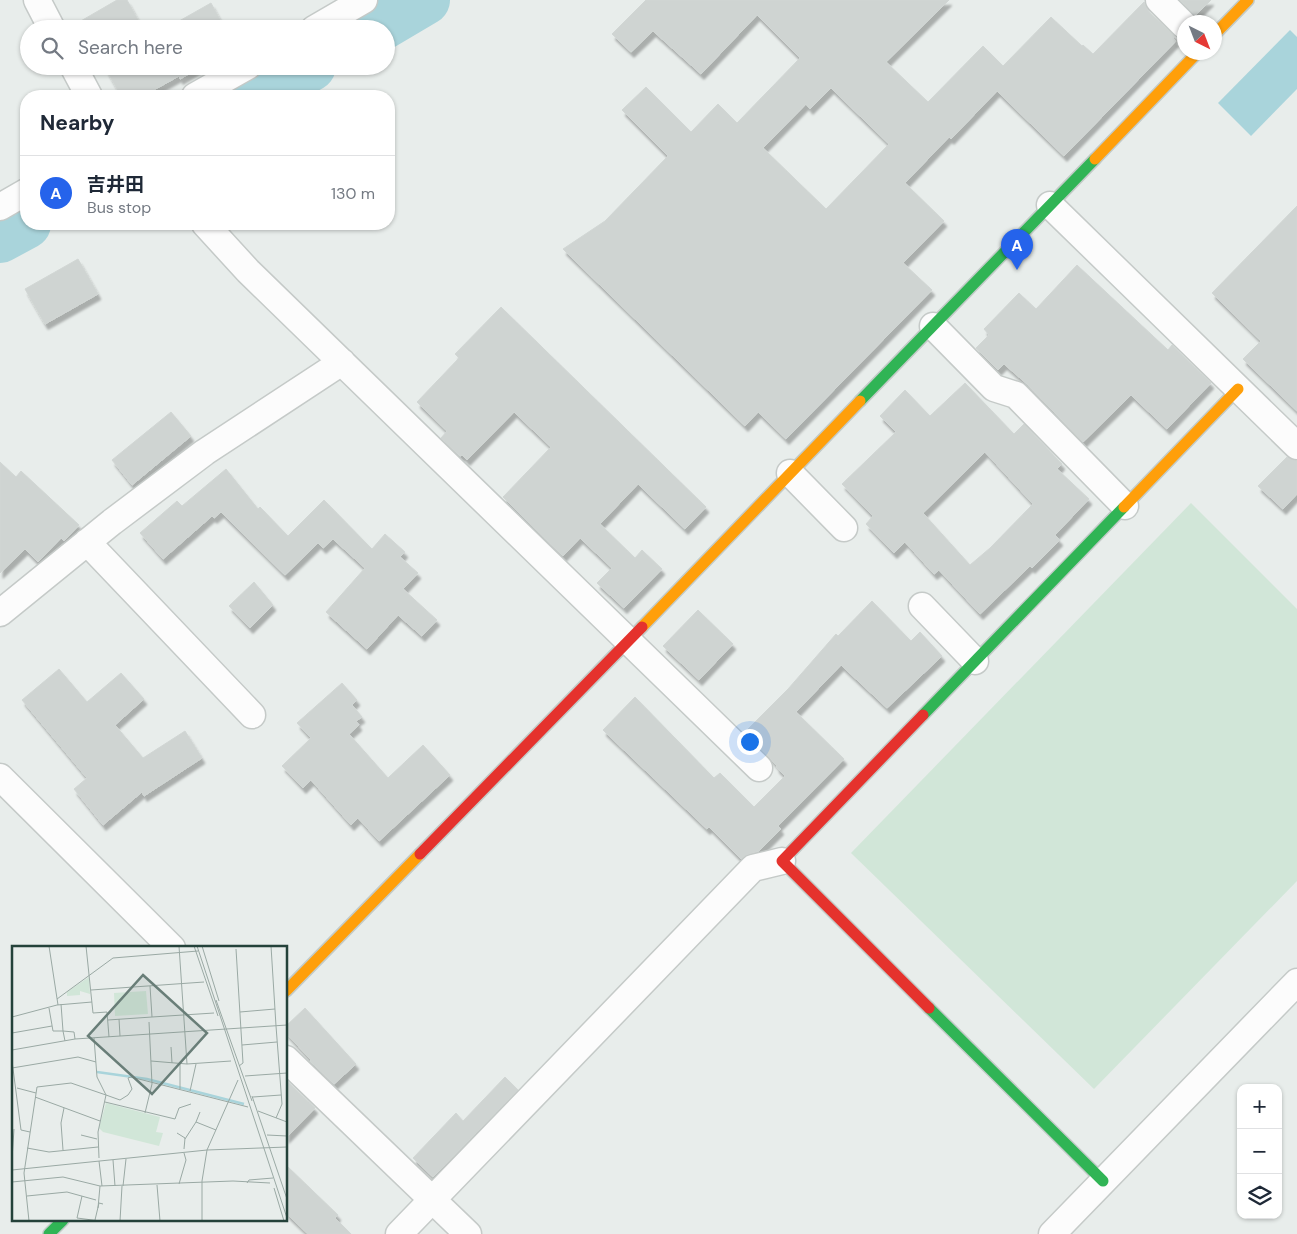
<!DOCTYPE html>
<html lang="en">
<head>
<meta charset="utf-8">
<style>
  :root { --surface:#fff; --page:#f6f6f7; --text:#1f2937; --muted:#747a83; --line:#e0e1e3; --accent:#2563eb }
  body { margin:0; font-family:"DM Sans","Noto Sans JP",sans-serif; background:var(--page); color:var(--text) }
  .controls { position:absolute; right:15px; bottom:15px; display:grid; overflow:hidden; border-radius:10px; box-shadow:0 1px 4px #0004 }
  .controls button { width:45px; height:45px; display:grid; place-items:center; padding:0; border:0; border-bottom:1px solid var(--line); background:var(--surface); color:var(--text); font:25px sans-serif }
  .compass { position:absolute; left:1177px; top:15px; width:45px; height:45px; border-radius:50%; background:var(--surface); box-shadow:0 1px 4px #0004; rotate:138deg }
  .you { position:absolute; left:749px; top:741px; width:18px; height:18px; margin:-12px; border:4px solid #fff; border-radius:50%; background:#1a73e8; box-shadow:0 0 0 8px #1a73e833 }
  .badge { display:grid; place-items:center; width:32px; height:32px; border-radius:50%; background:var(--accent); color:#fff; font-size:16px; font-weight:700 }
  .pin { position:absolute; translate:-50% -41px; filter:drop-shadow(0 1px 2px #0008) }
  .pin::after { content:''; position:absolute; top:26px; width:18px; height:15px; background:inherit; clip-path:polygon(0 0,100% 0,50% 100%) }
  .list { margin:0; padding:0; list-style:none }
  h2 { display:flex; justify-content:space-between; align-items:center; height:65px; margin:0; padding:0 20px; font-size:21px }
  h2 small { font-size:16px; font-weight:400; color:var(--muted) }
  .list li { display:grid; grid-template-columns:32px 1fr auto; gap:15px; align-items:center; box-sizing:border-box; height:75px; padding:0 20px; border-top:1px solid var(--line) }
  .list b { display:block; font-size:19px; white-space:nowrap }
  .list p { margin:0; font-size:16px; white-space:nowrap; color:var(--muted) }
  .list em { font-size:16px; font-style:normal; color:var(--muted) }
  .icon { flex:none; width:28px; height:28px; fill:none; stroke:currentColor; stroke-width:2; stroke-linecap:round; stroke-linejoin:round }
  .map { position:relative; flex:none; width:1297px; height:1234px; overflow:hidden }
  .search { position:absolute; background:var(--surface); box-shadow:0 1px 4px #0004; left:20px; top:20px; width:375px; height:55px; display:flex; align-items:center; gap:12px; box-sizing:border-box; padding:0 18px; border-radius:28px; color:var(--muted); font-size:19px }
  .panel { position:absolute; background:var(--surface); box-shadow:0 1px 4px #0004; left:20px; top:90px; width:375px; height:140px; border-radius:20px }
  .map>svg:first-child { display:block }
  .green { fill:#d1e6d8 }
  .water { fill:#a9d4db }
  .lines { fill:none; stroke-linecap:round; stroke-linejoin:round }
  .river { stroke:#a9d4db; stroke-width:50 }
  .building { fill:#cfd4d2; stroke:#d1d6d4; fill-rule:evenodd; filter:url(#shadow) }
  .street-casing { stroke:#c5cac8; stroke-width:29 }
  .fast-casing { stroke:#c3cbc8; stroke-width:14 }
  .slow-casing { stroke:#c3cbc8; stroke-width:14 }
  .jam-casing { stroke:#c3cbc8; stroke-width:14 }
  .street { stroke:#fcfcfc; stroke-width:26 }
  .fast { stroke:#30b455; stroke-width:11 }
  .slow { stroke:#ff9f0a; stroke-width:11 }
  .jam { stroke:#e5322d; stroke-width:11 }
  .inset-river { fill:none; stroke:#a9d4db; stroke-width:2.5 }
  .inset-road { fill:none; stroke:#9aa9a4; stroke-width:1 }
  .view { fill:#697e78; fill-opacity:0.15; stroke:#697e78; stroke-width:2.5 }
  .inset-edge { fill:none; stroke:#24423a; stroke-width:2.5 }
</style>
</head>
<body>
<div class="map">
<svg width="1297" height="1234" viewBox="0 0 1297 1234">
  <defs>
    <filter id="shadow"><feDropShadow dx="3" dy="5.5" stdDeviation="1" flood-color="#0004"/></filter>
  </defs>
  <rect width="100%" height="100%" fill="#e8edeb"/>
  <path class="green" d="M 1191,503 L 1297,609 L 1297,881 L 1094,1089 L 851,853 Z"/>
  <path class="water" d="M 1290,30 L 1297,37 L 1297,89 L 1251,136 L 1218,103 Z"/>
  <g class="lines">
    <path class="river" d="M 376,29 L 425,0
      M 259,96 L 311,66
      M 0,238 L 26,224"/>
  </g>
  <path class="building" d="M 117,0 L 127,0 L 143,29 L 67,29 Z
    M 646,0 L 949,0 L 886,62 L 928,102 L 983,46 L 1003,66 L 1051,17 L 1082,46 L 1083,45 L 1093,54 L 1144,2 L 1148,11 L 1175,36 L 1173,38 L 1176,41 L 1064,156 L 997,91 L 951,139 L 949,137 L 905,183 L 944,221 L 903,263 L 932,290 L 786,439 L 758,412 L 745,426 L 563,249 L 605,221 L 668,156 L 622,110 L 646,87 L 691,132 L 718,104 L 737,123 L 800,58 L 757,15 L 701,74 L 653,31 L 631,52 L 612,34 ZM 831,88 L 889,144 L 826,209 L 763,148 L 806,104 L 810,109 Z
    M 1180,0 L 1211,0 L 1195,16 Z
    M 211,3 L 225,29 L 165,29 Z
    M 112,66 L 203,66 L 180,79 L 179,76 L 143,96 L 121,96 L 106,69 Z
    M 1297,206 L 1297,411 L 1243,359 L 1261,341 L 1212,293 Z
    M 78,259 L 98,294 L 45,324 L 25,289 Z
    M 1077,265 L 1168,350 L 1172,345 L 1211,383 L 1167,429 L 1131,395 L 1083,442 L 1027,384 L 1004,364 L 998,370 L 976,348 L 989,335 L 984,329 L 1019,293 L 1036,309 Z
    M 501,307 L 706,507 L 685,529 L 638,484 L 600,524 L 635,558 L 642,550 L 662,569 L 624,608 L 597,583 L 612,568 L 580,538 L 563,556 L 503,497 L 551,447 L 514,412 L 467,460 L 462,455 L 460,456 L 441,438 L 447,431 L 417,402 L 459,358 L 455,354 Z
    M 965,383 L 1014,434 L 1024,424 L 1062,464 L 1057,469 L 1089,499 L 1055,535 L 1060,540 L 1032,568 L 1030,566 L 980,614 L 939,570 L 934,574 L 905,542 L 894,553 L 866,524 L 873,516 L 842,484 L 896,432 L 880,416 L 905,390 L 930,416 ZM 985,452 L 1033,504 L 990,548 L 970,565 L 923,513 Z
    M 171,412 L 191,436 L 132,485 L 112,460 Z
    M 1287,457 L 1297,461 L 1297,494 L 1283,509 L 1258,486 Z
    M 0,462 L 16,477 L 21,471 L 79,525 L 64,541 L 61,538 L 38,562 L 25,549 L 0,573 Z
    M 226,469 L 258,509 L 260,507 L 288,536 L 324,500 L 372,549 L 385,534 L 405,552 L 400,557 L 418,573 L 403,589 L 437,620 L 422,636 L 398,615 L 367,649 L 326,612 L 365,568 L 333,539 L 323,548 L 318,543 L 285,575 L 221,512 L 214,518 L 212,516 L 163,559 L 140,533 L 177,501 L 182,506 Z
    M 254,582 L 273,605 L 250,628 L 229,606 Z
    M 872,601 L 911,641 L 920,632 L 942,656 L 887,708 L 841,665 L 796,712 L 844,759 L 778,826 L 781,829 L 759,851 L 749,854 L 741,859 L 709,827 L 707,829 L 603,730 L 635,697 L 714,778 L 720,773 L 754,807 L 785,776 L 776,767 L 777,766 L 769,757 L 744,733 L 788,689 L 836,634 L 838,636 Z
    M 698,610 L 733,644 L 699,680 L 663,646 Z
    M 59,669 L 87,702 L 121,673 L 144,699 L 115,725 L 143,758 L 185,731 L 202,758 L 144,796 L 142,792 L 103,825 L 74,789 L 87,778 L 22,700 Z
    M 342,683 L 357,700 L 352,705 L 362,717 L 356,721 L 359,725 L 349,734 L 388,778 L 423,745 L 450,775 L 379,841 L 358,818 L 351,825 L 311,780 L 303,788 L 282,766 L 311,738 L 297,723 Z
    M 305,1008 L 356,1064 L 334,1084 L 310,1061 L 311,1060 L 286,1033 L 286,1026 Z
    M 505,1077 L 518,1090 L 433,1177 L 413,1158 L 456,1113 L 463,1121 Z
    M 288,1082 L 315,1108 L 286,1138 L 286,1084 Z
    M 286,1165 L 338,1215 L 335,1218 L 351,1234 L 308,1234 L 286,1213 Z"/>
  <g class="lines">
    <g class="street-casing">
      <path id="street" d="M 37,0 L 52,29
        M 1159,0 L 1184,25
        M 314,29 L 364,0
        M 73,66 L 89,96
        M 195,96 L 248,66
        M 1050,205 L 1297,446
        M 0,207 L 26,192
        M 205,224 L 248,271 L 759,768
        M 933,326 L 994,388 L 1016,395 L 1125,506
        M 790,473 L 844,528
        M 87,542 L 252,715
        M 922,606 L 975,661
        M 0,613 L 112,522 L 205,452 L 342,362
        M 0,777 L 172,948
        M 286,1059 L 468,1234
        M 399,1234 L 753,868 L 782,861
        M 1052,1234 L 1297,982"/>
    </g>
    <g class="fast-casing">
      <path id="fast" d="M 860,401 L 1095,159
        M 923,715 L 1124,507
        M 929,1008 L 1103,1181
        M 49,1234 L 63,1220"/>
    </g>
    <g class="slow-casing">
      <path id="slow" d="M 1214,35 L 1248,0
        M 1095,159 L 1198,52
        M 1124,507 L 1238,389
        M 642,627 L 860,401
        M 286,991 L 420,854"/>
    </g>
    <g class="jam-casing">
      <path id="jam" d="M 923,715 L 782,861 L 929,1008
        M 420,854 L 642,627"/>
    </g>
    <use href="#street" class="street"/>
    <use href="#fast" class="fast"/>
    <use href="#slow" class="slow"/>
    <use href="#jam" class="jam"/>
  </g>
  <g transform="translate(12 946)">
    <rect width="275" height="275" fill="#e8edeb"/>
    <path d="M 77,31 L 78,48 L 68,45 L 68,49 L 55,50 L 55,46 ZM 134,45 L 136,68 L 103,70 L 102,47 ZM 94,157 L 148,171 L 144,186 L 151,187 L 147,200 L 91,186 L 87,182 Z" fill="#d1e6d8"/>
    <path class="inset-river" d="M 85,126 L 135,133 L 232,158"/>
    <path class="inset-road" d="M 37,0 L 46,59M 74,0 L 81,67 L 95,66 L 97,91M 167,0 L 175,118M 182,0 L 206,70M 185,0 L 275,272M 190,0 L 207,55M 259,0 L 264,80M 224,3 L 231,117 L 227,120M 79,44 L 192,36M 45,53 L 101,12 L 186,5M 204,54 L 240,155M 49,58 L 51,85 L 62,86 L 63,93M 37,62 L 41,85 L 51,85 L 53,95M 228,66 L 263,63M 0,71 L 45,59 L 80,56M 140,71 L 202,67M 107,73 L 108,90M 96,74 L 140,71 L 138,40M 264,80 L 270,158 L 264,172M 0,87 L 40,80M 82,92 L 85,131 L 94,149 L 108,154 L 116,149 L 120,143 L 116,132 L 119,131 L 236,161M 230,99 L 265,96M 159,101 L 160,117M 0,104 L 63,93 L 275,79M 0,115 L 9,184 L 18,186M 139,115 L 175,118 L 219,115M 168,118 L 168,143M 0,122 L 66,111 L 84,116M 233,130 L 275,127M 5,142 L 24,147M 178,145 L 184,118M 240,150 L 275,253M 23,151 L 88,175M 241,151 L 269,149M 93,156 L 163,173 L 167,162 L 179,158M 246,165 L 275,176M 188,166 L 184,176 L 204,184M 133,167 L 140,138 L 137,76M 165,187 L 173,192 L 172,203M 69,189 L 85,193M 255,189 L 275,190M 173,193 L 184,176M 15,202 L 37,206 L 86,201M 51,204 L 49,177 L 52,162M 0,213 L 2,183M 101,214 L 103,240M 87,215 L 90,240M 0,224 L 195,204 L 275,201M 0,236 L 51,231 L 88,240 L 221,235 L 258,237M 235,237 L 237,234 L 261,232M 167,238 L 174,214 L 172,207M 145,239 L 148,275M 111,240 L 114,213M 262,242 L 272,275M 15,250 L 55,246 L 84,254M 70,250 L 65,272 L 88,275M 86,262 L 88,240M 83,274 L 87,257 L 91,258M 17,275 L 12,227 L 25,141 L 59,137 L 94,149 L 86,186 L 87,212M 108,275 L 110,240M 190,275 L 190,235 L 195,204 L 226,134"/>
    <path class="view" d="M 131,29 L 195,87 L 140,148 L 76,90 Z"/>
    <rect width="275" height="275" class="inset-edge"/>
  </g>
</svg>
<div class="controls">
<button>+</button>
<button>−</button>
<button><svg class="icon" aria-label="layers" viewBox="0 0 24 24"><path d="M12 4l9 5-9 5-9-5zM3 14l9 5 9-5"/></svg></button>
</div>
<svg class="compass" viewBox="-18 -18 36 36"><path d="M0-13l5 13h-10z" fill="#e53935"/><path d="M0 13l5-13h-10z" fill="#747a83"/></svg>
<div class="you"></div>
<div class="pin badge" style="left:1017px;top:270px">A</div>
<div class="search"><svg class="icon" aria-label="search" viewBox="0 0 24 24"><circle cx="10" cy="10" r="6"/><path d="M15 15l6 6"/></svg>Search here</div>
<section class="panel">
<h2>Nearby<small></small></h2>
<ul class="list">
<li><span class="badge">A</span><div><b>吉井田</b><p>Bus stop</p></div><em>130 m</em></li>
</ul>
</section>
</div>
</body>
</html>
